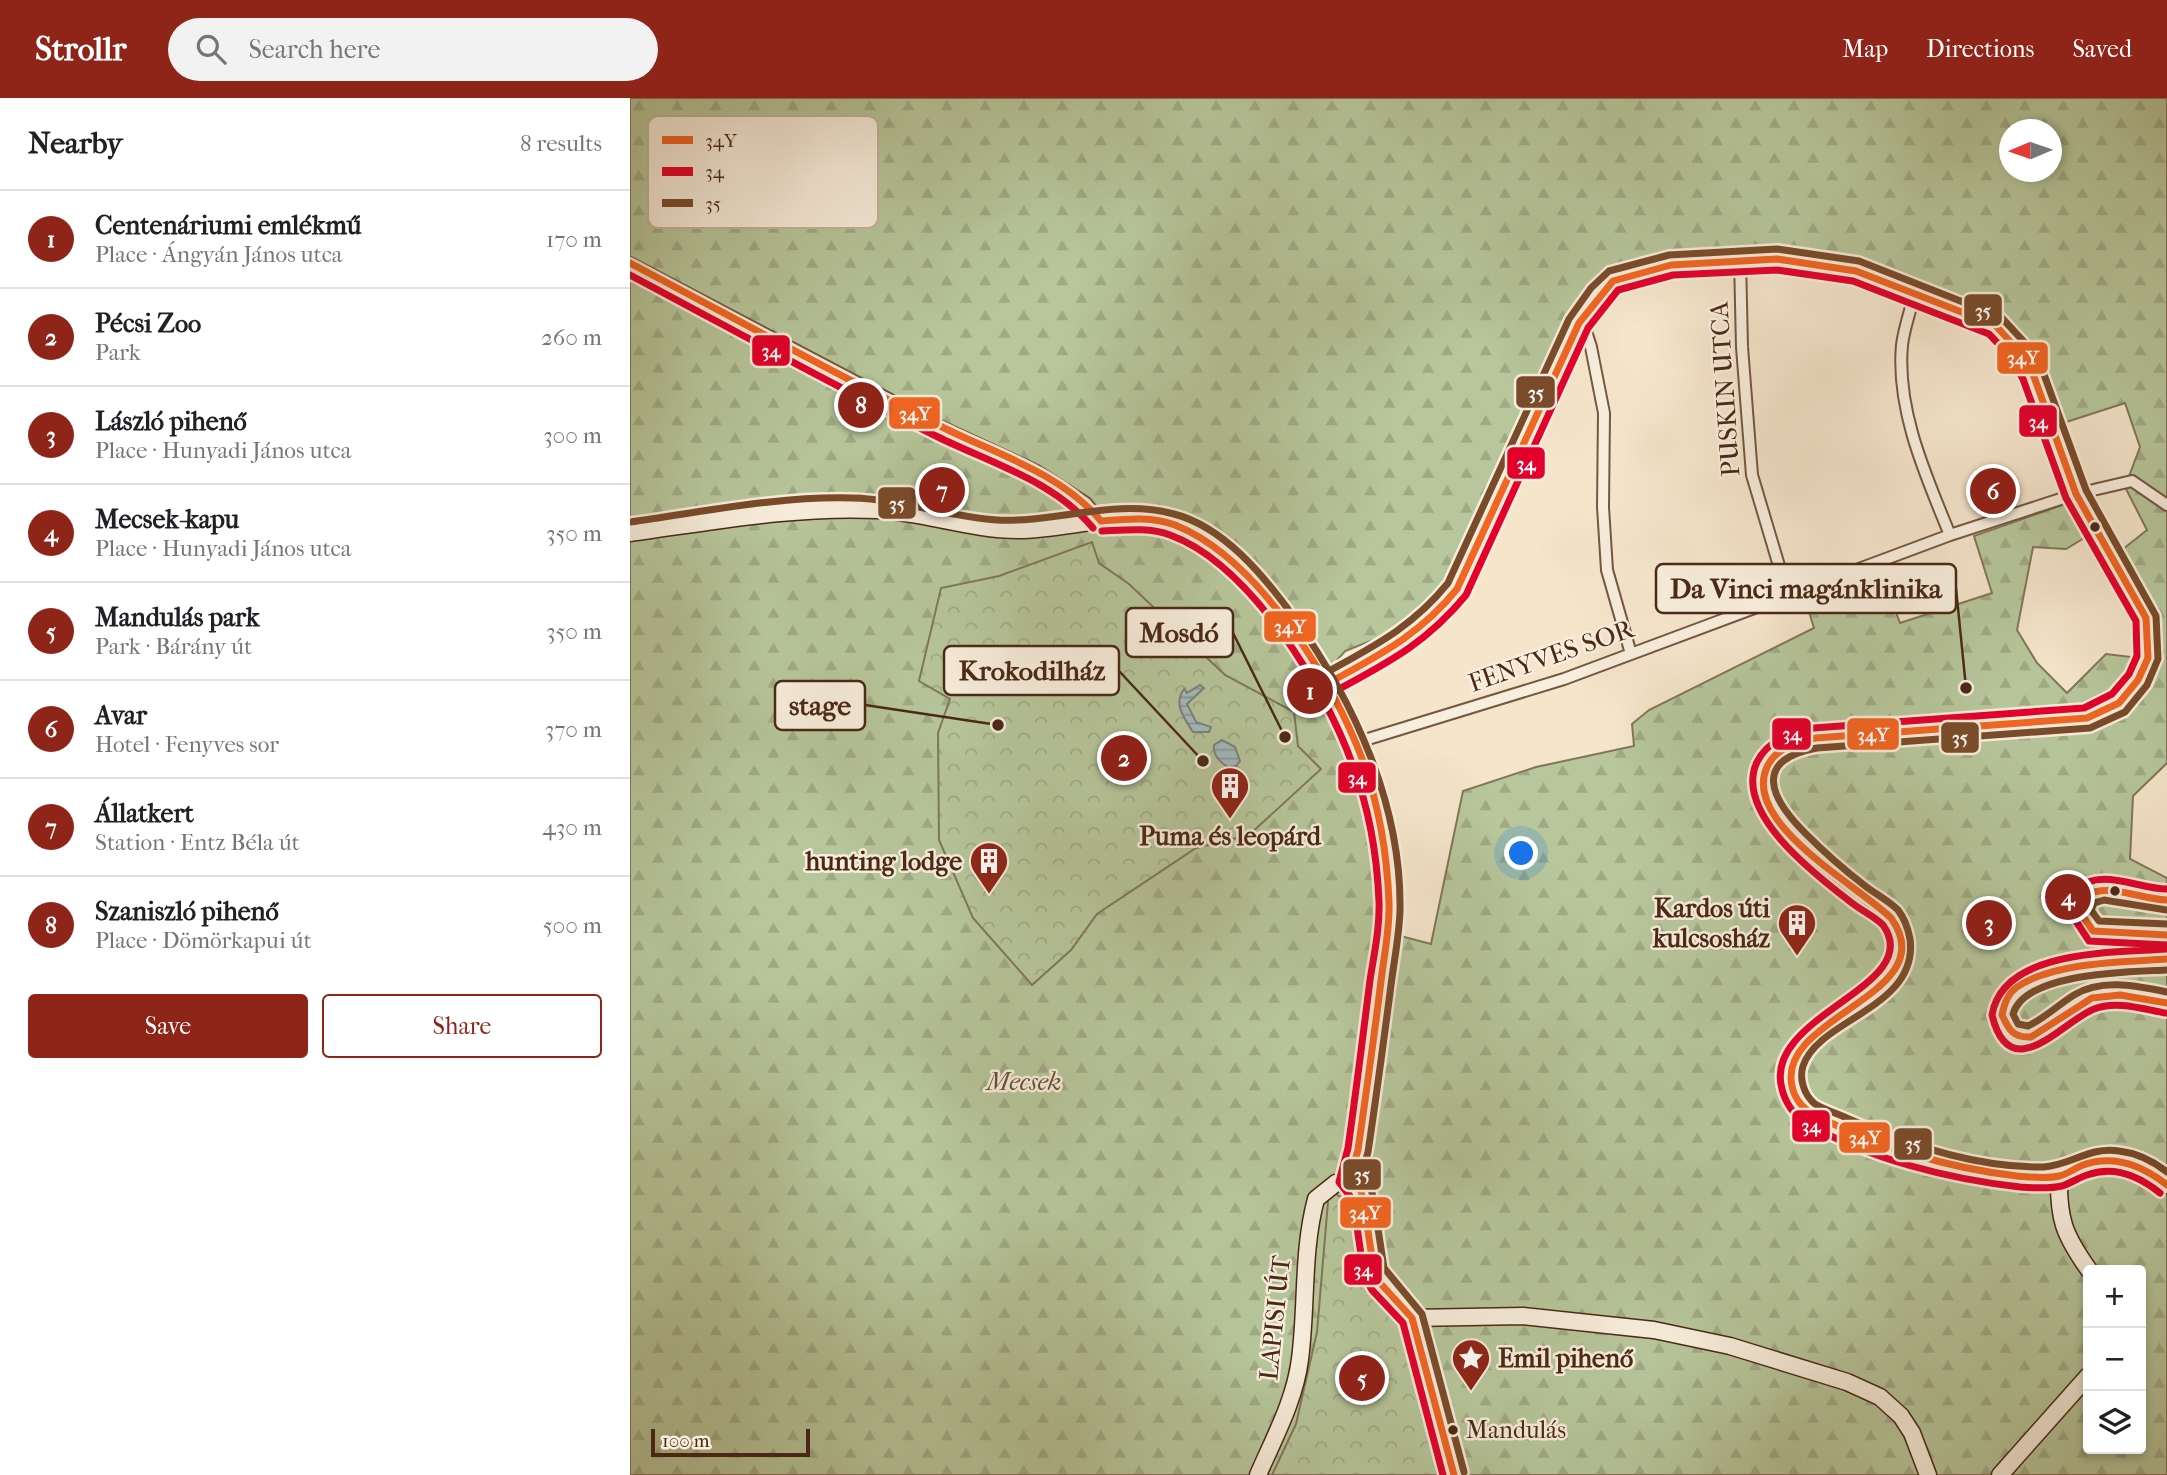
<!DOCTYPE html>
<html lang="en">
<head>
<meta charset="utf-8">
<style>
  :root { --surface:#fff; --page:#f2f2f2; --text:#202124; --muted:#757577; --line:#e0e0e0; --accent:#8f2418 }
  body { margin:0; font-family:"IM FELL French Canon",serif; background:var(--page); color:var(--text) }
  .controls { position:absolute; right:21px; bottom:21px; display:grid; overflow:hidden; border-radius:7px; box-shadow:0 4px 10px #0003 }
  .controls button { width:63px; height:63px; display:grid; place-items:center; padding:0; border:0; border-bottom:2px solid var(--line); background:var(--surface); color:var(--text); font:35px sans-serif }
  .compass { position:absolute; left:1369px; top:21px; width:63px; height:63px; border-radius:50%; background:var(--surface); box-shadow:0 4px 10px #0003; rotate:268deg }
  .scale { position:absolute; left:21px; bottom:18px; width:159px; box-sizing:border-box; padding-left:7px; border:4px solid #4a2815; border-top:0; font-size:19px; line-height:24px; white-space:nowrap; color:#4a2815; -webkit-text-stroke:5px #f8eedd; paint-order:stroke }
  .you { position:absolute; left:892px; top:756px; width:24px; height:24px; margin:-18px; border:5px solid #fff; border-radius:50%; background:#1a73e8; box-shadow:0 0 0 10px #1a73e833 }
  .badge { display:grid; place-items:center; width:46px; height:46px; border-radius:50%; background:var(--accent); color:#fff; font-size:23px; font-weight:700 }
  .pin { position:absolute; translate:-50% -50%; border:4px solid #fff; box-shadow:0 2px 7px #0006 }
  .list { margin:0; padding:0; list-style:none }
  h2 { display:flex; justify-content:space-between; align-items:center; height:91px; margin:0; padding:0 28px; font-size:30px }
  h2 small { font-size:23px; font-weight:400; color:var(--muted) }
  .list li { display:grid; grid-template-columns:46px 1fr auto; gap:21px; align-items:center; box-sizing:border-box; height:98px; padding:0 28px; border-top:2px solid var(--line) }
  .list b { display:block; font-size:26px; white-space:nowrap }
  .list p { margin:0; font-size:23px; white-space:nowrap; color:var(--muted) }
  .list em { font-size:23px; font-style:normal; color:var(--muted) }
  .actions { display:flex; gap:14px; padding:21px 28px }
  .actions a { flex:1; padding:16px 0; border:2px solid var(--accent); border-radius:7px; text-align:center; font-size:24px; color:var(--accent) }
  .actions .main { background:var(--accent); color:#fff }
  .icon { flex:none; width:38px; height:38px; fill:none; stroke:currentColor; stroke-width:2; stroke-linecap:round; stroke-linejoin:round }
  .map { position:relative; flex:none; width:1537px; height:1377px; overflow:hidden }
  header { display:flex; align-items:center; gap:42px; box-sizing:border-box; height:98px; padding:0 35px; background:var(--accent); color:#fff }
  header strong { font-size:33px }
  nav { display:flex; gap:38px; margin-inline-start:auto; font-size:24px }
  .search { width:490px; height:63px; background:var(--page); display:flex; align-items:center; gap:18px; box-sizing:border-box; padding:0 24px; border-radius:38px; color:var(--muted); font-size:26px }
  main { display:flex }
  aside { flex:1; background:var(--surface) }
  .map>svg:first-child { display:block }
  .forest { fill:url(#forest-firs); stroke:#807758; stroke-width:2; fill-rule:evenodd }
  .park { fill:url(#park-crowns); stroke:#807758; stroke-width:2 }
  .water { fill:url(#water-rules); stroke:#7f817d; stroke-width:2 }
  .lines { fill:none; stroke-linecap:round; stroke-linejoin:round }
  .street-casing { stroke:#755742; stroke-width:14 }
  .secondary-casing { stroke:#4a2815; stroke-width:19 }
  .street { stroke:#f8eedd; stroke-width:10 }
  .secondary { stroke:#f8eedd; stroke-width:16 }
  .bus-1-casing { stroke:#f8eedd; stroke-width:12 }
  .bus-2-casing { stroke:#f8eedd; stroke-width:12 }
  .bus-3-casing { stroke:#f8eedd; stroke-width:12 }
  .bus-1 { stroke:#f26522; stroke-width:7 }
  .bus-2 { stroke:#e4002b; stroke-width:7 }
  .bus-3 { stroke:#7a4b2a; stroke-width:7 }
  .bus-dot { fill:#4a2815; stroke:#f8eedd; stroke-width:2.5 }
  .labels { text-anchor:middle; dominant-baseline:central; stroke-width:5; stroke-linejoin:round; paint-order:stroke }
  .bus-label { font-size:24px; fill:#4a2815; stroke:#f8eedd; text-anchor:start }
  .street-label { font-size:26px; fill:#4a2815; stroke:#f8eedd }
  .poi-label { font-size:26px; font-weight:bold; fill:#4a2815; stroke:#f8eedd; text-anchor:end }
  .park-label { font-size:26px; font-style:italic; fill:#655036; stroke:#f8eedd }
  .key { fill:#f8eedd; stroke:#c4b3a1; stroke-width:2 }
  .key-label { font-size:19px; fill:#4a2815 }
  .leader { fill:none; stroke:#4a2815; stroke-width:2.5 }
  .callout-dot { fill:#4a2815; stroke:#f8eedd; stroke-width:2.5 }
  .callout { fill:#f8eedd; stroke:#4a2815; stroke-width:2.5 }
  .callout-label { font-size:28px; text-anchor:middle; font-weight:bold; fill:#4a2815 }
  .line-badge { stroke:#f8eedd; stroke-width:2.5 }
  .badge-label { font-size:19px; text-anchor:middle; font-weight:bold; fill:#fff }
</style>
</head>
<body>
<header>
<strong>Strollr</strong>
<div class="search"><svg class="icon" aria-label="search" viewBox="0 0 24 24"><circle cx="10" cy="10" r="6"/><path d="M15 15l6 6"/></svg>Search here</div>
<nav><a>Map</a><a>Directions</a><a>Saved</a></nav>
</header>
<main>
<aside>
<h2>Nearby<small>8 results</small></h2>
<ul class="list">
<li><span class="badge">1</span><div><b>Centenáriumi emlékmű</b><p>Place · Ángyán János utca</p></div><em>170 m</em></li>
<li><span class="badge">2</span><div><b>Pécsi Zoo</b><p>Park</p></div><em>260 m</em></li>
<li><span class="badge">3</span><div><b>László pihenő</b><p>Place · Hunyadi János utca</p></div><em>300 m</em></li>
<li><span class="badge">4</span><div><b>Mecsek-kapu</b><p>Place · Hunyadi János utca</p></div><em>350 m</em></li>
<li><span class="badge">5</span><div><b>Mandulás park</b><p>Park · Bárány út</p></div><em>350 m</em></li>
<li><span class="badge">6</span><div><b>Avar</b><p>Hotel · Fenyves sor</p></div><em>370 m</em></li>
<li><span class="badge">7</span><div><b>Állatkert</b><p>Station · Entz Béla út</p></div><em>430 m</em></li>
<li><span class="badge">8</span><div><b>Szaniszló pihenő</b><p>Place · Dömörkapui út</p></div><em>500 m</em></li>
</ul>
<div class="actions"><a class="main">Save</a><a>Share</a></div>
</aside>
<div class="map">
<svg width="1537" height="1377" viewBox="0 0 1537 1377">
  <defs>
    <pattern id="forest-firs" width="22" height="20" patternUnits="userSpaceOnUse" patternTransform="scale(1.75)"><rect width="22" height="20" fill="#b7c69b"/><path d="M5 1l3.5 6h-7zM16 11l3.5 6h-7z" fill="#9faa85"/></pattern>
    <pattern id="park-crowns" width="20" height="18" patternUnits="userSpaceOnUse" patternTransform="scale(1.75)"><rect width="20" height="18" fill="#b7c69b"/><path d="M2 6a3 3 0 1 1 6 0M12 15a3 3 0 1 1 6 0" fill="none" stroke="#9faa85"/></pattern>
    <pattern id="water-rules" width="6" height="5" patternUnits="userSpaceOnUse" patternTransform="scale(1.75)"><rect width="6" height="5" fill="#a2bcc3"/><path d="M0 2.5h6" fill="none" stroke="#86999d"/></pattern>
  </defs>
  <rect width="100%" height="100%" fill="#f5e5cb"/>
  <filter id="stains"><feTurbulence type="fractalNoise" baseFrequency=".00286" numOctaves="4"/><feColorMatrix values="0 0 0 0 .2 0 0 0 0 .09 0 0 0 0 .02 0 0 0 .5 -.17"/></filter>
  <radialGradient id="worn" r=".72"><stop offset=".6" stop-color="#630" stop-opacity="0"/><stop offset="1" stop-color="#630" stop-opacity=".3"/></radialGradient>
  <path class="forest" d="M 0,0 L 1537,0 L 1537,665 L 1503,698 L 1500,761 L 1537,780 L 1537,1377 L 0,1377 ZM 1380,32 L 1422,32 L 1422,74 L 1380,74 ZM 1041,165 L 1186,167 L 1285,194 L 1365,227 L 1403,276 L 1421,329 L 1495,305 L 1510,349 L 1495,389 L 1517,432 L 1488,455 L 1501,469 L 1528,528 L 1526,562 L 1476,556 L 1437,595 L 1407,565 L 1387,532 L 1403,449 L 1436,451 L 1456,439 L 1438,405 L 1344,438 L 1362,495 L 1270,525 L 1250,471 L 1174,498 L 1184,530 L 1019,612 L 1002,626 L 1004,648 L 906,669 L 833,693 L 801,846 L 759,835 L 760,804 L 723,645 L 689,583 L 715,553 L 806,517 L 844,459 L 949,225 L 983,183 ZM 1458,1172 L 1511,1172 L 1511,1351 L 1458,1351 Z"/>
  <path class="park" d="M 462,444 L 469,465 L 499,486 L 595,577 L 664,614 L 668,648 L 691,671 L 619,737 L 566,750 L 467,816 L 441,852 L 402,887 L 343,820 L 309,742 L 308,635 L 320,601 L 289,583 L 311,490 L 369,478 Z
    M 699,1092 L 724,1107 L 731,1164 L 751,1204 L 775,1233 L 817,1377 L 642,1377 L 666,1326 L 687,1234 Z"/>
  <path class="water" d="M 570,587 L 574,590 L 557,606 L 566,624 L 581,629 L 579,634 L 563,634 C 554,620 543,606 554,591 L 557,595 Z
    M 592,642 L 605,649 L 610,663 L 606,668 L 598,669 C 590,664 583,658 584,647 Z"/>
  <g class="lines">
    <g class="street-casing">
      <path id="street" d="M 1110,161 L 1112,249 L 1122,377 L 1158,498
        M 0,165 L 312,329 L 405,372 L 456,405 L 471,423
        M 1285,194 C 1281,211 1274,230 1272,247 C 1266,312 1296,378 1320,437
        M 952,221 L 961,249 L 974,315 L 973,409 L 977,472 L 1001,556
        M 695,587 L 775,543 L 806,517 L 827,491 L 949,225 L 969,197 L 983,183 L 1041,167 L 1147,161 L 1226,173 L 1365,227 L 1388,252 L 1403,276 L 1446,396 L 1516,520 L 1518,560 L 1508,582 L 1489,605 L 1457,620 L 1172,642 C 1071,675 1192,766 1229,797 C 1238,804 1253,808 1260,817 C 1269,828 1273,844 1270,858 C 1259,898 1197,922 1169,950 C 1158,968 1156,993 1173,1009 C 1184,1021 1202,1024 1216,1030 C 1284,1057 1354,1080 1429,1078
        M 725,645 L 934,581 L 1320,437 L 1446,396 L 1502,383 L 1537,407
        M 782,1220 L 824,1377"/>
    </g>
    <g class="secondary-casing">
      <path id="secondary" d="M 0,435 C 81,424 165,408 247,412 C 295,414 340,432 388,432 C 440,432 494,410 545,427 C 620,452 706,591 732,662 C 752,715 762,776 757,833 L 728,1052 L 719,1083
        M 1537,802 C 1513,804 1476,782 1455,797 L 1450,814 L 1463,833 L 1537,837
        M 1537,861 C 1501,864 1415,868 1387,889 C 1378,896 1374,906 1372,917 C 1389,974 1435,908 1462,900 C 1485,893 1514,900 1537,905
        M 719,1083 L 730,1091 L 733,1100 C 746,1153 733,1181 782,1220 L 893,1218 L 1024,1232 L 1100,1248 L 1217,1284 L 1250,1299 L 1271,1318 L 1282,1335 L 1298,1377
        M 1459,1172 C 1434,1137 1428,1121 1429,1078 C 1472,1060 1498,1054 1537,1087
        M 628,1377 C 644,1340 665,1302 670,1261 C 677,1208 672,1153 686,1101 L 706,1085 L 719,1083
        M 1370,1377 L 1458,1278"/>
    </g>
    <use href="#street" class="street"/>
    <use href="#secondary" class="secondary"/>
    <g class="bus-1-casing">
      <path id="bus-1" d="M 0,165 C 104,220 207,277 312,329 C 366,356 431,375 471,423
        M 471,423 C 495,421 522,418 545,427 C 628,460 703,582 733,663 C 749,708 757,756 759,804 C 760,831 754,857 751,883 C 744,940 736,996 728,1052 L 719,1083 L 730,1091 L 733,1100 L 744,1173 L 751,1186 L 782,1220 L 824,1377
        M 695,587 C 747,558 789,538 827,491 L 949,225 L 983,183 L 1041,167 L 1147,161 L 1226,173 L 1365,227 L 1388,252 L 1403,276 L 1446,396 L 1516,520 L 1518,560 L 1508,582 L 1489,605 L 1457,620 L 1186,640 C 1167,643 1146,650 1137,669 C 1111,725 1229,788 1261,820 C 1316,896 1146,918 1162,988 C 1164,1000 1173,1011 1184,1017 C 1247,1048 1317,1070 1387,1078 C 1400,1079 1416,1081 1429,1078 C 1438,1076 1445,1070 1453,1067 C 1484,1056 1513,1068 1537,1087
        M 1537,802 C 1509,801 1482,785 1455,797 L 1450,814 L 1463,833 L 1537,837
        M 1537,861 C 1494,864 1423,864 1387,889 C 1378,895 1374,906 1372,917 C 1379,932 1383,940 1401,939 L 1462,900 L 1490,897 L 1537,905"/>
    </g>
    <g class="bus-2-casing">
      <path id="bus-2" d="M 0,177 C 102,231 204,288 308,339 C 361,365 424,383 463,430
        M 472,433 C 494,432 519,429 540,437 C 620,466 696,591 723,668 C 739,711 747,757 749,803 C 750,830 744,856 740,882 C 733,938 726,994 718,1050 L 709,1084 L 723,1102 L 734,1177 L 742,1192 L 773,1225 L 813,1377
        M 700,596 C 755,566 795,547 836,497 L 958,230 L 988,192 L 1043,177 L 1147,172 L 1223,183 L 1359,236 L 1380,258 L 1393,281 L 1436,400 L 1506,523 L 1507,558 L 1499,576 L 1482,596 L 1454,610 L 1184,630 C 1161,634 1138,642 1127,664 C 1103,715 1187,778 1222,805 C 1232,813 1244,818 1253,827 C 1297,889 1131,917 1152,991 C 1155,1004 1164,1018 1176,1025 C 1239,1061 1318,1081 1390,1089 C 1404,1090 1419,1091 1432,1088 C 1441,1085 1448,1080 1457,1077 C 1484,1067 1509,1078 1530,1095
        M 1536,847 L 1459,843 L 1440,814 L 1446,791 C 1471,769 1508,791 1537,791
        M 1535,915 C 1513,911 1486,902 1464,911 C 1433,923 1380,991 1362,917 C 1373,851 1484,855 1536,851"/>
    </g>
    <g class="bus-3-casing">
      <path id="bus-3" d="M 0,424 C 73,414 147,398 222,400 C 271,401 318,419 367,422 C 426,425 485,400 544,416 C 594,429 634,478 663,518 C 724,603 772,707 770,813 C 769,841 763,868 760,895 C 753,948 746,1001 738,1054 L 731,1079 L 739,1086 L 743,1098 L 754,1170 L 792,1216 L 834,1374
        M 690,578 C 740,550 781,531 818,485 L 939,221 L 961,190 L 979,173 L 1039,157 L 1147,151 L 1229,163 L 1371,219 L 1396,246 L 1412,271 L 1456,392 L 1526,518 L 1528,561 L 1517,587 L 1495,614 L 1460,630 L 1187,650 C 1122,662 1140,700 1175,735 C 1193,753 1213,771 1234,787 C 1245,796 1258,802 1268,812 C 1275,821 1278,830 1280,841 C 1289,910 1188,921 1173,968 C 1169,981 1174,997 1185,1006 C 1195,1012 1208,1016 1219,1021 C 1278,1047 1347,1070 1413,1069 C 1440,1068 1460,1048 1489,1053 C 1507,1055 1523,1063 1537,1074
        M 1537,812 L 1474,802 L 1464,805 L 1461,812 L 1469,823 L 1537,826
        M 1537,872 C 1500,874 1395,874 1383,916 L 1388,926 L 1398,928 C 1415,920 1428,907 1444,897 C 1472,880 1507,888 1537,894"/>
    </g>
    <use href="#bus-1" class="bus-1"/>
    <use href="#bus-2" class="bus-2"/>
    <use href="#bus-3" class="bus-3"/>
  </g>
  <defs>
    <g id="building-pin" transform="scale(2.0125)"><path d="M0 17L-7.5 6A9.5 9.5 0 1 1 7.5 6Z" fill="#8f2418" stroke="#f8eedd"/><path d="M-4-6H4V6H1V3H-1V6H-4ZM-2.5-4.3h1.7v1.8h-1.7ZM.8-4.3h1.7v1.8H.8ZM-2.5-1h1.7V.8h-1.7ZM.8-1h1.7V.8H.8Z" fill="#fff"/></g>
    <g id="sight-pin" transform="scale(2.0125)"><path d="M0 17L-7.5 6A9.5 9.5 0 1 1 7.5 6Z" fill="#8f2418" stroke="#f8eedd"/><path d="M0-6L1.8-2.2L6-1.7L2.9 1.2L3.7 5.4L0 3.3L-3.7 5.4L-2.9 1.2L-6-1.7L-1.8-2.2Z" fill="#fff"/></g>
  </defs>
  <g fill-rule="evenodd">
    <use href="#building-pin" x="600" y="688"/>
    <use href="#building-pin" x="359" y="763"/>
    <use href="#building-pin" x="1167" y="825"/>
    <use href="#sight-pin" x="841" y="1260"/>
  </g>
  <g class="bus-dot">
    <circle cx="1465" cy="429" r="6"/>
    <circle cx="1485" cy="793" r="6"/>
    <circle cx="823" cy="1332" r="6"/>
  </g>
  <g class="labels">
    <g class="bus-label">
      <text x="836" y="1332">Mandulás</text>
    </g>
    <g class="street-label">
      <text transform="translate(1095 291) rotate(-94)">PUSKIN UTCA</text>
      <text transform="translate(921 558) rotate(-19)">FENYVES SOR</text>
      <text transform="translate(645 1220) rotate(-84)">LAPISI ÚT</text>
    </g>
    <g class="poi-label">
      <text x="600" y="738" text-anchor="middle">Puma és leopárd</text>
      <text x="332" y="763">hunting lodge</text>
      <text x="1140" y="810">Kardos úti<tspan x="1140" dy="30">kulcsosház</tspan></text>
      <text x="868" y="1260" text-anchor="start">Emil pihenő</text>
    </g>
    <g class="park-label">
      <text x="394" y="983">Mecsek</text>
    </g>
  </g>
  <rect x="18" y="18" width="230" height="112" rx="10" class="key"/>
  <rect x="32" y="38" width="31" height="8" fill="#f26522"/>
  <rect x="32" y="69" width="31" height="9" fill="#e4002b"/>
  <rect x="32" y="101" width="31" height="8" fill="#7a4b2a"/>
  <g class="key-label">
    <text x="75" y="49">34Y</text>
    <text x="75" y="80">34</text>
    <text x="75" y="112">35</text>
  </g>
  <path class="leader" d="M1336 590L1326 490M655 639L603 535M573 663L489 573M368 627L235 607"/>
  <g class="callout-dot">
    <circle cx="1336" cy="590" r="7"/>
    <circle cx="655" cy="639" r="7"/>
    <circle cx="573" cy="663" r="7"/>
    <circle cx="368" cy="627" r="7"/>
  </g>
  <g class="callout">
    <rect x="1026" y="466" width="300" height="49" rx="7"/>
    <rect x="496" y="510" width="107" height="49" rx="7"/>
    <rect x="314" y="548" width="175" height="49" rx="7"/>
    <rect x="145" y="583" width="90" height="49" rx="7"/>
  </g>
  <g class="callout-label">
    <text x="1176" y="500">Da Vinci magánklinika</text>
    <text x="549" y="544">Mosdó</text>
    <text x="402" y="582">Krokodilház</text>
    <text x="190" y="617">stage</text>
  </g>
  <g class="line-badge">
    <rect x="1333" y="195" width="40" height="34" rx="7" fill="#7a4b2a"/>
    <rect x="121" y="236" width="40" height="33" rx="7" fill="#e4002b"/>
    <rect x="1366" y="243" width="53" height="34" rx="7" fill="#f26522"/>
    <rect x="885" y="277" width="41" height="34" rx="7" fill="#7a4b2a"/>
    <rect x="258" y="298" width="53" height="34" rx="7" fill="#f26522"/>
    <rect x="1388" y="306" width="40" height="34" rx="7" fill="#e4002b"/>
    <rect x="876" y="348" width="40" height="34" rx="7" fill="#e4002b"/>
    <rect x="247" y="388" width="40" height="34" rx="7" fill="#7a4b2a"/>
    <rect x="633" y="512" width="54" height="33" rx="7" fill="#f26522"/>
    <rect x="1141" y="619" width="41" height="34" rx="7" fill="#e4002b"/>
    <rect x="1216" y="619" width="54" height="34" rx="7" fill="#f26522"/>
    <rect x="1310" y="623" width="40" height="33" rx="7" fill="#7a4b2a"/>
    <rect x="707" y="663" width="40" height="33" rx="7" fill="#e4002b"/>
    <rect x="1161" y="1011" width="40" height="34" rx="7" fill="#e4002b"/>
    <rect x="1208" y="1023" width="53" height="33" rx="7" fill="#f26522"/>
    <rect x="1263" y="1029" width="40" height="34" rx="7" fill="#7a4b2a"/>
    <rect x="712" y="1060" width="40" height="33" rx="7" fill="#7a4b2a"/>
    <rect x="709" y="1098" width="53" height="33" rx="7" fill="#f26522"/>
    <rect x="713" y="1155" width="40" height="33" rx="7" fill="#e4002b"/>
  </g>
  <g class="badge-label">
    <text x="1353" y="219">35</text>
    <text x="141" y="259">34</text>
    <text x="1393" y="266">34Y</text>
    <text x="906" y="301">35</text>
    <text x="285" y="322">34Y</text>
    <text x="1408" y="330">34</text>
    <text x="896" y="372">34</text>
    <text x="267" y="412">35</text>
    <text x="660" y="535">34Y</text>
    <text x="1162" y="642">34</text>
    <text x="1243" y="643">34Y</text>
    <text x="1330" y="646">35</text>
    <text x="727" y="686">34</text>
    <text x="1181" y="1034">34</text>
    <text x="1235" y="1046">34Y</text>
    <text x="1283" y="1052">35</text>
    <text x="732" y="1083">35</text>
    <text x="735" y="1121">34Y</text>
    <text x="733" y="1178">34</text>
  </g>
  <rect width="100%" height="100%" filter="url(#stains)"/>
  <rect width="100%" height="100%" fill="url(#worn)"/>
</svg>
<div class="controls">
<button>+</button>
<button>−</button>
<button><svg class="icon" aria-label="layers" viewBox="0 0 24 24"><path d="M12 4l9 5-9 5-9-5zM3 14l9 5 9-5"/></svg></button>
</div>
<svg class="compass" viewBox="-18 -18 36 36"><path d="M0-13l5 13h-10z" fill="#e53935"/><path d="M0 13l5-13h-10z" fill="#757577"/></svg>
<div class="scale">100 m</div>
<div class="you"></div>
<div class="pin badge" style="left:680px;top:593px">1</div>
<div class="pin badge" style="left:494px;top:660px">2</div>
<div class="pin badge" style="left:1359px;top:825px">3</div>
<div class="pin badge" style="left:1438px;top:799px">4</div>
<div class="pin badge" style="left:732px;top:1280px">5</div>
<div class="pin badge" style="left:1363px;top:393px">6</div>
<div class="pin badge" style="left:312px;top:392px">7</div>
<div class="pin badge" style="left:231px;top:307px">8</div>
</div>
</main>
</body>
</html>
